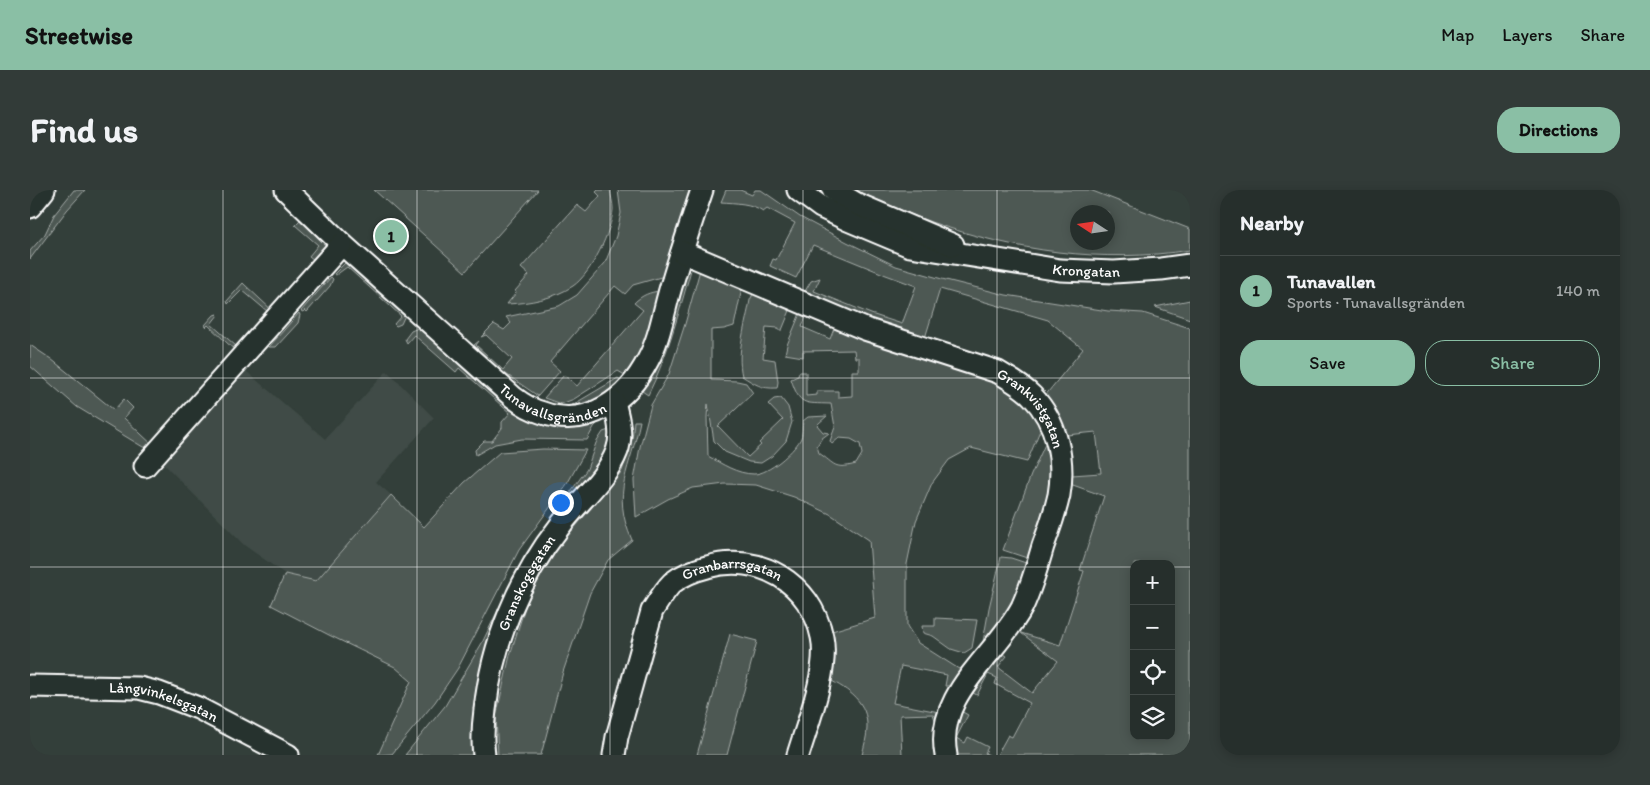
<!DOCTYPE html>
<html lang="en">
<head>
<meta charset="utf-8">
<style>
  :root { --surface:#262f2c; --page:#323b38; --text:#f1f3f6; --muted:#a4a9a9; --line:#424a48; --accent:#8abfa5 }
  body { margin:0; font-family:Itim,sans-serif; background:var(--page); color:var(--text) }
  .controls { position:absolute; right:15px; bottom:15px; display:grid; overflow:hidden; border-radius:10px; box-shadow:0 2px 12px #0003 }
  .controls button { width:45px; height:45px; display:grid; place-items:center; padding:0; border:0; border-bottom:1px solid var(--line); background:var(--surface); color:var(--text); font:25px sans-serif }
  .compass { position:absolute; left:1040px; top:15px; width:45px; height:45px; border-radius:50%; background:var(--surface); box-shadow:0 2px 12px #0003; rotate:282deg }
  .you { position:absolute; left:530px; top:312px; width:18px; height:18px; margin:-12px; border:4px solid #fff; border-radius:50%; background:#1a73e8; box-shadow:0 0 0 8px #1a73e833 }
  .badge { display:grid; place-items:center; width:32px; height:32px; border-radius:50%; background:var(--accent); color:#111; font-size:16px; font-weight:700 }
  .pin { position:absolute; translate:-50% -50%; border:2px solid #fff; box-shadow:0 1px 5px #0006 }
  .list { margin:0; padding:0; list-style:none }
  h2 { display:flex; justify-content:space-between; align-items:center; height:65px; margin:0; padding:0 20px; font-size:21px }
  h2 small { font-size:16px; font-weight:400; color:var(--muted) }
  .list li { display:grid; grid-template-columns:32px 1fr auto; gap:15px; align-items:center; box-sizing:border-box; height:70px; padding:0 20px; border-top:1px solid var(--line) }
  .list b { display:block; font-size:19px; white-space:nowrap }
  .list p { margin:0; font-size:16px; white-space:nowrap; color:var(--muted) }
  .list em { font-size:16px; font-style:normal; color:var(--muted) }
  .actions { display:flex; gap:10px; padding:15px 20px }
  .actions a { flex:1; padding:11px 0; border:1px solid var(--accent); border-radius:20px; text-align:center; font-size:18px; color:var(--accent) }
  .actions .main { background:var(--accent); color:#111 }
  .icon { flex:none; width:28px; height:28px; fill:none; stroke:currentColor; stroke-width:2; stroke-linecap:round; stroke-linejoin:round }
  .map { position:relative; flex:none; width:1160px; height:565px; overflow:hidden; border-radius:20px }
  header { display:flex; align-items:center; gap:30px; box-sizing:border-box; height:70px; padding:0 25px; background:var(--accent); color:#111 }
  header strong { font-size:24px }
  nav { display:flex; gap:28px; margin-inline-start:auto; font-size:18px }
  .intro { display:flex; align-items:center; justify-content:space-between; box-sizing:border-box; height:120px; padding:0 30px }
  h1 { margin:0; font-size:35px }
  .button { padding:12px 22px; border-radius:20px; background:var(--accent); color:#111; font-size:18px; font-weight:700 }
  main { display:flex; gap:30px; padding:0 30px }
  aside { flex:1; background:var(--surface); border-radius:20px; box-shadow:0 2px 12px #0003 }
  .map>svg:first-child { display:block }
  .built { fill:#404c47 }
  .green { fill:#4d5853; stroke:#a6aca9; fill-rule:evenodd }
  .lines { fill:none; stroke-linecap:round; stroke-linejoin:round }
  .minor-casing { stroke:#fff; stroke-width:25 }
  .minor { stroke:#26332d; stroke-width:21 }
  .grid { fill:none; stroke:#fff; stroke-width:1; stroke-opacity:0.55 }
  .labels { text-anchor:middle; dominant-baseline:central; stroke-width:4.5; stroke-linejoin:round; paint-order:stroke }
  .street-label { font-size:15px; fill:#fff; stroke:#26332d }
</style>
</head>
<body>
<header>
<strong>Streetwise</strong>
<nav><a>Map</a><a>Layers</a><a>Share</a></nav>
</header>
<div class="intro"><h1>Find us</h1><a class="button">Directions</a></div>
<main>
<div class="map">
<svg width="1160" height="565" viewBox="0 0 1160 565">
  <rect width="100%" height="100%" fill="#333f3a"/>
  <filter id="ink" filterUnits="userSpaceOnUse"><feTurbulence type="fractalNoise" baseFrequency=".02" numOctaves="2"/><feDisplacementMap in="SourceGraphic" scale="10" xChannelSelector="R" yChannelSelector="G"/><feConvolveMatrix kernelMatrix="1 2 1 2 8 2 1 2 1" color-interpolation-filters="sRGB"/></filter>
  <g filter="url(#ink)">
    <path class="built" d="M 216,181 L 295,249 L 357,181 L 404,228 L 346,292 L 361,305 L 286,391 L 255,384 L 214,355 L 132,272 Z"/>
    <path class="green" d="M 44,0 L 55,0 L 37,20 L 0,69 L 0,61 L 15,44 L 24,25 Z
      M 344,0 L 508,0 L 435,82 Z
      M 568,0 L 580,0 C 581,6 583,13 583,19 C 582,41 561,84 543,96 C 523,109 499,113 477,114 L 486,103 L 485,101 L 499,85 L 491,78 L 547,15 L 556,22 L 570,6 L 566,2 Z
      M 588,0 L 661,0 L 651,41 L 638,85 L 603,95 L 595,104 L 585,96 L 520,172 L 530,181 L 508,206 L 473,182 L 444,155 L 449,151 L 446,155 L 473,180 L 482,169 L 456,145 L 451,147 L 464,134 L 474,140 L 481,133 L 476,127 L 529,116 L 547,105 L 575,73 L 586,46 L 591,23 Z
      M 696,0 L 710,0 L 722,5 L 725,0 L 731,0 L 770,27 L 817,52 L 866,76 L 912,89 L 976,105 L 1078,121 L 1113,123 L 1160,138 L 1160,565 L 967,565 L 978,545 L 982,547 L 1000,513 L 965,494 L 967,488 L 958,484 L 947,505 L 943,503 L 941,505 L 939,504 L 972,463 L 977,466 L 968,477 L 1002,503 L 1028,471 L 991,443 L 1030,455 L 1054,381 L 1050,380 L 1074,306 L 1040,294 L 1042,285 L 1071,283 L 1066,242 L 1037,245 L 1014,207 L 1053,159 L 1018,130 L 910,99 L 895,148 L 813,120 L 774,103 L 781,91 L 790,88 L 784,101 L 841,124 L 872,134 L 886,96 L 856,85 L 783,55 L 766,88 L 740,76 L 743,69 L 746,70 L 765,33 L 737,18 L 733,21 C 721,13 706,13 691,12 ZM 1104,374 L 1141,374 L 1141,546 L 1104,546 Z
      M 823,0 L 1060,0 L 1160,39 L 1160,60 C 1072,74 985,61 901,32 C 875,23 850,9 823,0 ZM 1048,22 L 1078,22 L 1078,52 L 1048,52 Z
      M 271,29 L 298,54 L 289,74 L 279,66 L 288,55 L 265,35 Z
      M 319,69 L 375,125 L 371,134 L 366,136 L 364,134 L 371,126 L 317,77 L 306,85 L 304,84 Z
      M 661,80 C 649,122 638,165 618,205 L 609,199 L 653,88 Z
      M 670,80 L 712,98 L 704,136 L 694,139 L 681,140 L 681,190 L 707,191 L 716,193 L 723,203 L 688,236 L 718,267 L 731,255 L 729,253 L 753,230 L 738,214 L 744,209 L 751,208 L 758,217 L 762,232 L 756,251 L 742,266 L 731,273 L 719,272 L 695,262 L 684,251 L 678,214 L 677,227 L 678,266 C 692,274 707,284 724,284 C 739,284 763,262 770,250 C 773,245 772,236 773,231 L 778,227 L 797,226 L 789,233 L 787,235 L 793,242 L 799,243 L 791,249 L 787,256 L 789,263 C 805,274 804,280 826,274 L 832,264 L 830,254 L 821,249 L 809,248 L 802,254 L 800,251 L 805,237 L 801,214 C 773,213 770,216 761,189 L 768,186 L 769,182 L 776,182 L 776,206 L 787,205 L 787,201 L 808,201 L 808,207 L 822,206 L 822,181 L 829,181 L 829,168 L 825,168 L 824,160 L 773,161 L 773,167 L 755,164 L 757,155 L 771,121 L 777,124 L 772,137 L 800,149 L 805,136 L 937,181 L 987,201 L 1006,222 L 1011,238 L 997,272 L 941,258 L 919,270 L 902,293 L 886,331 L 877,374 L 877,436 L 888,453 L 932,481 L 922,496 L 915,496 L 917,485 L 871,476 L 863,513 L 909,522 L 912,511 L 914,513 L 906,533 L 903,524 L 870,525 L 872,565 L 832,565 C 834,556 837,547 837,538 C 838,512 819,500 798,489 L 802,441 L 845,428 L 839,350 L 800,324 L 764,307 L 726,295 L 695,294 L 663,298 L 638,309 L 606,327 L 604,290 L 610,257 L 621,215 L 639,184 L 655,134 Z
      M 301,87 L 303,89 L 300,96 L 277,122 L 275,120 L 273,122 L 271,121 Z
      M 213,93 L 215,95 L 245,123 L 238,122 L 212,100 L 198,114 L 197,111 Z
      M 630,101 L 614,162 L 598,187 L 588,181 L 544,209 L 531,214 L 514,208 L 534,185 L 547,196 L 613,120 L 604,113 C 612,105 620,102 630,101 Z
      M 724,102 L 761,118 L 752,140 L 748,140 L 748,138 L 736,137 L 733,168 L 745,170 L 748,192 L 747,198 C 731,199 725,194 712,186 C 706,161 716,134 720,110 Z
      M 1160,110 L 1160,129 L 1125,117 Z
      M 269,123 L 270,125 L 268,133 L 246,157 L 239,157 Z
      M 187,124 L 188,125 L 181,134 L 206,156 L 217,144 L 220,153 L 210,165 L 178,135 L 176,137 L 175,135 L 184,125 Z
      M 388,138 L 397,140 L 482,215 L 571,230 L 564,237 L 557,250 L 492,249 L 465,254 L 446,265 L 445,260 L 454,251 L 462,251 L 472,238 L 472,232 L 480,223 L 429,178 L 426,182 L 384,145 L 377,153 L 375,149 L 381,141 Z
      M 0,155 L 21,169 L 84,220 L 94,209 L 103,218 L 94,228 L 126,258 L 113,257 L 47,217 L 0,176 Z
      M 588,188 L 594,192 L 559,215 L 539,217 Z
      M 604,231 L 610,231 C 601,278 580,302 602,350 L 578,370 L 560,403 L 533,482 L 511,565 L 468,565 L 466,527 L 480,465 L 496,414 L 521,366 L 592,281 L 602,250 Z
      M 579,240 L 581,249 L 579,263 L 507,358 L 447,565 L 375,565 L 415,516 L 452,453 L 467,422 L 502,355 L 557,279 L 566,253 L 573,242 Z
      M 1019,251 L 1023,293 L 1000,369 L 973,360 L 1001,285 L 1016,252 Z
      M 513,259 L 556,260 L 537,294 L 489,360 L 428,478 L 405,512 L 362,564 L 348,565 L 381,491 L 365,477 L 299,445 L 241,415 L 255,384 L 286,391 L 361,305 L 394,337 L 434,293 L 470,262 Z
      M 971,367 L 981,368 L 999,374 C 989,403 977,432 953,452 L 959,418 Z
      M 905,428 L 947,430 L 942,458 L 934,463 L 921,459 L 903,446 L 893,443 L 892,436 L 905,436 Z
      M 700,444 L 727,451 L 697,565 L 667,565 Z
      M 929,520 L 938,525 L 926,548 L 935,553 L 938,547 L 958,557 L 955,563 L 959,565 L 927,565 L 923,552 Z"/>
    <g class="lines">
      <g class="minor-casing">
        <g id="minor">
          <path id="s1" d="M 256,0 L 312,54 L 483,207 C 492,214 502,220 513,223 C 558,239 598,209 618,170 C 631,146 634,117 643,90 C 652,60 662,30 672,0"/>
          <path id="s2" d="M 768,0 L 791,17 L 818,30 L 880,56 L 1030,80 L 1084,82 L 1131,79 L 1160,75"/>
          <path d="M 803,0 L 827,14 L 923,55"/>
          <path d="M 0,17 L 14,0"/>
          <path id="s3" d="M 652,62 L 835,139 L 968,182 C 980,189 992,196 1002,206 C 1027,232 1035,270 1029,305 C 1025,323 1019,340 1013,356 C 1007,377 1001,398 992,417 C 967,465 904,504 916,565"/>
          <path d="M 115,276 L 312,54"/>
          <path id="s4" d="M 0,496 L 109,498 L 129,503 L 168,518 L 258,565"/>
          <path id="s5" d="M 454,565 C 452,550 453,535 455,520 C 462,453 489,388 530,336 C 548,311 576,290 587,261 C 593,245 588,227 584,212"/>
          <path id="s6" d="M 584,565 L 587,547 L 622,421 C 628,412 634,401 642,393 C 652,385 665,380 677,377 C 729,362 781,393 792,447 C 799,479 778,532 768,565"/>
        </g>
      </g>
      <use href="#minor" class="minor"/>
    </g>
  </g>
  <path class="grid" d="M 193,0 L 193,565M 387,0 L 387,565M 580,0 L 580,565M 773,0 L 773,565M 967,0 L 967,565M 0,188 L 1160,188M 0,377 L 1104,377M 1141,377 L 1160,377"/>
  <g class="labels">
    <g class="street-label">
      <text stroke="none"><textPath href="#s2" startOffset="304">Krongatan</textPath></text>
      <text stroke="none"><textPath href="#s1" startOffset="349">Tunavallsgränden</textPath></text>
      <text stroke="none"><textPath href="#s3" startOffset="389">Grankvistgatan</textPath></text>
      <text stroke="none"><textPath href="#s6" startOffset="248">Granbarrsgatan</textPath></text>
      <text stroke="none"><textPath href="#s5" startOffset="180">Granskogsgatan</textPath></text>
      <text stroke="none"><textPath href="#s4" startOffset="136">Långvinkelsgatan</textPath></text>
    </g>
  </g>
</svg>
<div class="controls">
<button>+</button>
<button>−</button>
<button><svg class="icon" aria-label="locate" viewBox="0 0 24 24"><circle cx="12" cy="12" r="6"/><path d="M12 2v4M12 18v4M2 12h4M18 12h4"/></svg></button>
<button><svg class="icon" aria-label="layers" viewBox="0 0 24 24"><path d="M12 4l9 5-9 5-9-5zM3 14l9 5 9-5"/></svg></button>
</div>
<svg class="compass" viewBox="-18 -18 36 36"><path d="M0-13l5 13h-10z" fill="#e53935"/><path d="M0 13l5-13h-10z" fill="#a4a9a9"/></svg>
<div class="you"></div>
<div class="pin badge" style="left:361px;top:46px">1</div>
</div>
<aside>
<h2>Nearby<small></small></h2>
<ul class="list">
<li><span class="badge">1</span><div><b>Tunavallen</b><p>Sports · Tunavallsgränden</p></div><em>140 m</em></li>
</ul>
<div class="actions"><a class="main">Save</a><a>Share</a></div>
</aside>
</main>
</body>
</html>
